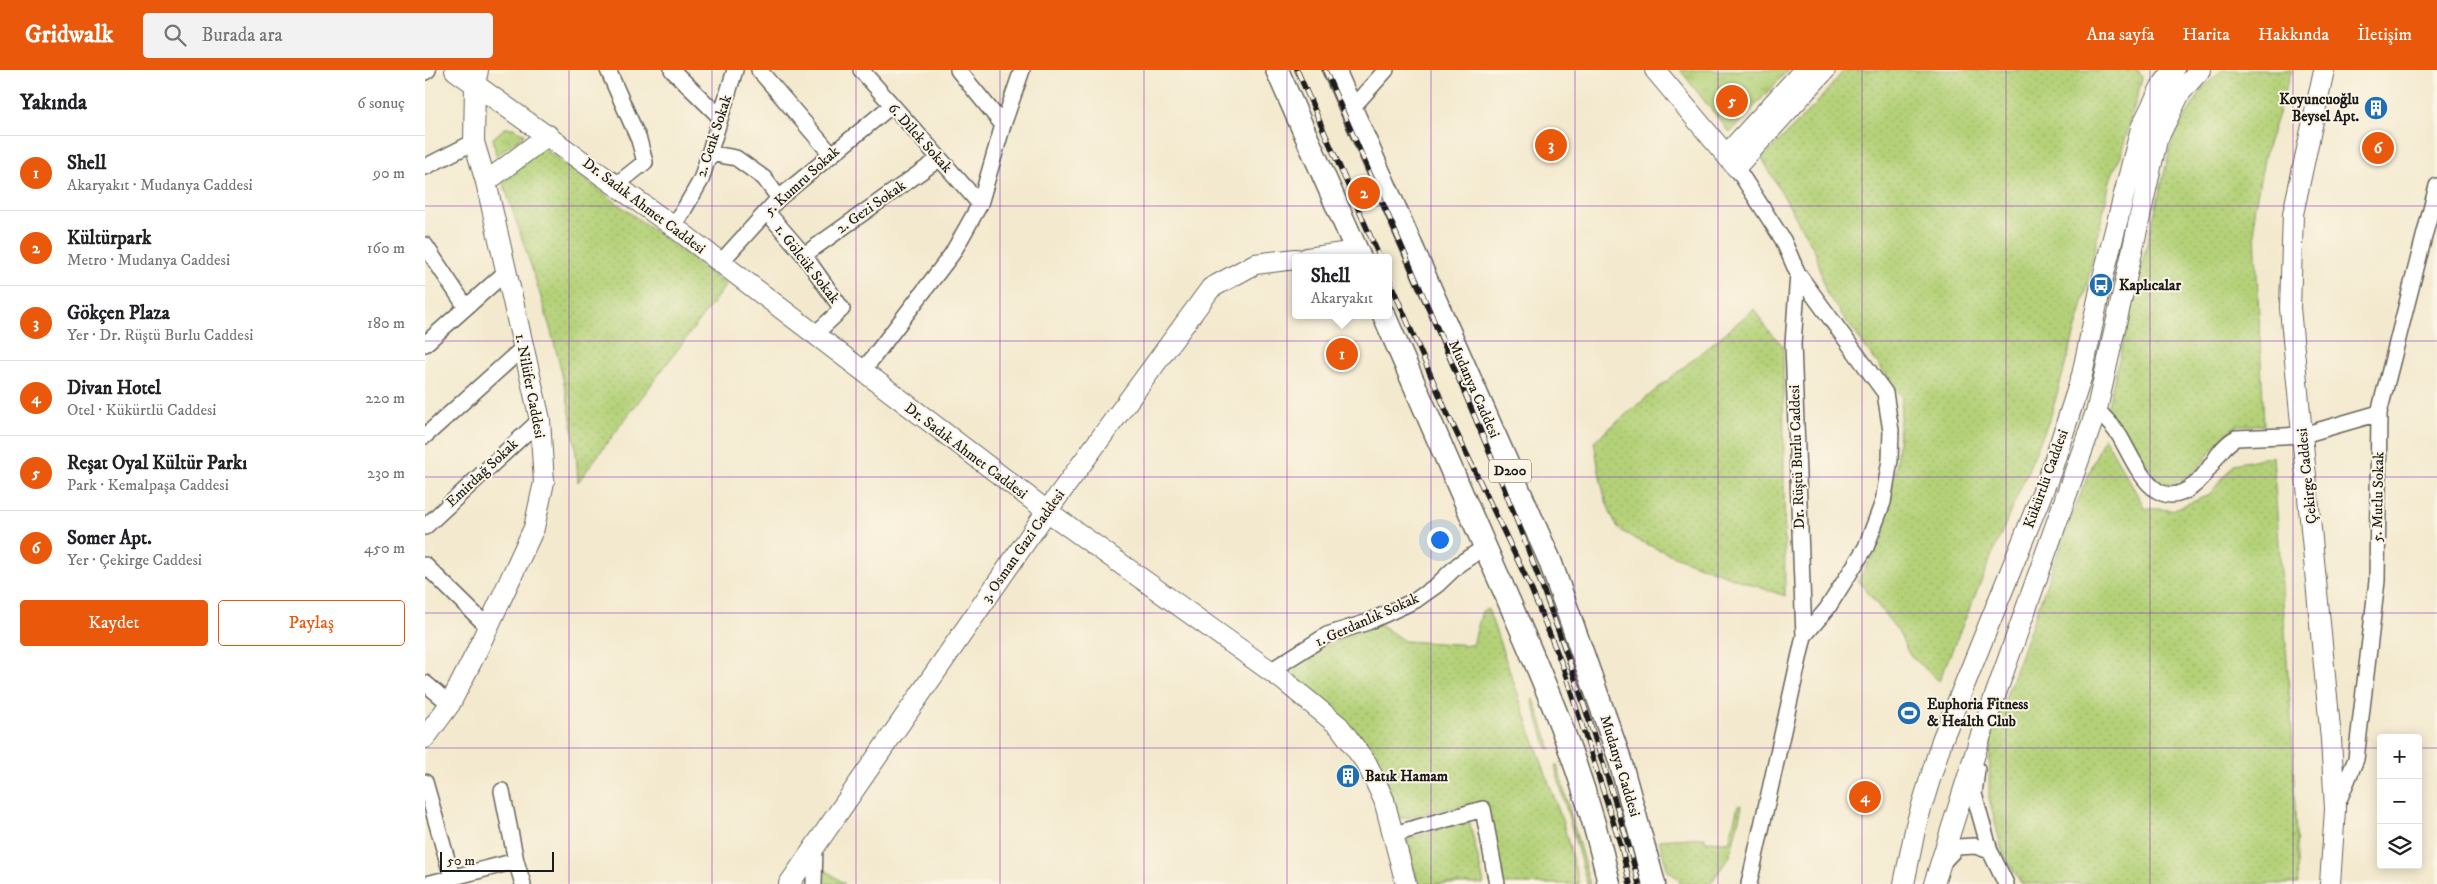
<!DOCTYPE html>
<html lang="tr">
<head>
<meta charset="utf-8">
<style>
  :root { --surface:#fff; --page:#f2f2f2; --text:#202124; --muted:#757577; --line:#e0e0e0; --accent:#ea580c }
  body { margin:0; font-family:"IM FELL DW Pica",serif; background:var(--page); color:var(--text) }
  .controls { position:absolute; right:15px; bottom:15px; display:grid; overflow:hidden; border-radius:5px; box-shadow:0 2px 12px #0003 }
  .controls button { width:45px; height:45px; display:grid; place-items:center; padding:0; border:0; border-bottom:1px solid var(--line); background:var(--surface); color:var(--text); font:25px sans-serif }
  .scale { position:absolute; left:15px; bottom:12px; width:114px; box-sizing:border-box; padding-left:5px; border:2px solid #1c1c1c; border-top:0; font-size:14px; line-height:18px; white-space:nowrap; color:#1c1c1c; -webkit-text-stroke:4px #fcf5e5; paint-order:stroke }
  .you { position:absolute; left:1014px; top:469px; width:18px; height:18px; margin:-12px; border:4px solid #fff; border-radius:50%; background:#1a73e8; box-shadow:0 0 0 8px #1a73e833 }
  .badge { display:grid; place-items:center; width:32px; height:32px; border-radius:50%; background:var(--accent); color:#fff; font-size:16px; font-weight:700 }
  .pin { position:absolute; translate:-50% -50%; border:2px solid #fff; box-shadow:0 1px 5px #0006 }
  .popup { position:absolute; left:867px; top:184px; width:100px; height:65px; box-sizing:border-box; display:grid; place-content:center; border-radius:5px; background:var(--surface); filter:drop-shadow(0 1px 4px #0005); font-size:16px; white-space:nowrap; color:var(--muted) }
  .popup b { font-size:19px; color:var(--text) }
  .popup::after { content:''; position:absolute; left:50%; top:100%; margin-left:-10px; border:10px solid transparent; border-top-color:var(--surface) }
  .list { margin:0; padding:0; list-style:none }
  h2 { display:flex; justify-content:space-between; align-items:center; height:65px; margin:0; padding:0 20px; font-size:21px }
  h2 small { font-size:16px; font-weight:400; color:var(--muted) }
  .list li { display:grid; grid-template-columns:32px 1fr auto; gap:15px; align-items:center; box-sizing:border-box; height:75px; padding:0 20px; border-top:1px solid var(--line) }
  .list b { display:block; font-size:19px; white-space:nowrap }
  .list p { margin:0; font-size:16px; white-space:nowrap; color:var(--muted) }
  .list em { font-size:16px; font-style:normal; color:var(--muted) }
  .actions { display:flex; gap:10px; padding:15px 20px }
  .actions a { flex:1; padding:11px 0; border:1px solid var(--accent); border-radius:5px; text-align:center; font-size:18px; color:var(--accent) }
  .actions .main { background:var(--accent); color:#fff }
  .icon { flex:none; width:28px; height:28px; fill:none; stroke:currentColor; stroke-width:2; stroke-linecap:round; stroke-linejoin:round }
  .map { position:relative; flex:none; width:2012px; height:814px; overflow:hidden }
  header { display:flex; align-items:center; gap:30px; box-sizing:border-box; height:70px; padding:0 25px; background:var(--accent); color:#fff }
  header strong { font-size:24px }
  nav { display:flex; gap:28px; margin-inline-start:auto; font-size:18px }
  .search { width:350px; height:45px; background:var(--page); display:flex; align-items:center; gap:12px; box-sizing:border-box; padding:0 18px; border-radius:5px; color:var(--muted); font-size:19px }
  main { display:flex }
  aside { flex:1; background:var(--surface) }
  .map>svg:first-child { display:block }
  .grass { fill:url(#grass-dots); stroke:#68764a }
  .park { fill:url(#park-tufts); stroke:#68764a }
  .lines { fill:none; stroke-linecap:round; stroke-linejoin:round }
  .minor-casing { stroke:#67645a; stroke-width:18 }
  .major-casing { stroke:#67645a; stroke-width:22 }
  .highway-casing { stroke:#67645a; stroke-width:25 }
  .minor { stroke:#fff; stroke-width:15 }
  .major { stroke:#fff; stroke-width:20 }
  .highway { stroke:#fff; stroke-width:22 }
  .rail-casing { stroke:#1c1c1c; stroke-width:5.5 }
  .rail { stroke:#fcf5e5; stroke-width:4; stroke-dasharray:11; stroke-linecap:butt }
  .grid { fill:none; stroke:#7b2cbf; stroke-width:1; stroke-opacity:0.55 }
  .labels { text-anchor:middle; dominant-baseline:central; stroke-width:4; stroke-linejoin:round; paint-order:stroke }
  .shield { fill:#fcf5e5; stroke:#5f5d58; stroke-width:1 }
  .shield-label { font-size:14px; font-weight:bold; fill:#1c1c1c }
  .poi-label { font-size:15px; font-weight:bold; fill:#1c1c1c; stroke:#fcf5e5; text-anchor:start }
  .street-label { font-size:15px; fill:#1c1c1c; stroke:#fcf5e5 }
</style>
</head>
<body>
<header>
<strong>Gridwalk</strong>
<div class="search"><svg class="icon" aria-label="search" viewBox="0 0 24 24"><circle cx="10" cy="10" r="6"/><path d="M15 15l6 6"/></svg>Burada ara</div>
<nav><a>Ana sayfa</a><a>Harita</a><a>Hakkında</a><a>İletişim</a></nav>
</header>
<main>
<aside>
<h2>Yakında<small>6 sonuç</small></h2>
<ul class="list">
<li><span class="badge">1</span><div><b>Shell</b><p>Akaryakıt · Mudanya Caddesi</p></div><em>90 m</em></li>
<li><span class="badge">2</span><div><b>Kültürpark</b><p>Metro · Mudanya Caddesi</p></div><em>160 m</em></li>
<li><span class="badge">3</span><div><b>Gökçen Plaza</b><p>Yer · Dr. Rüştü Burlu Caddesi</p></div><em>180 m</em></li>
<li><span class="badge">4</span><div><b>Divan Hotel</b><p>Otel · Kükürtlü Caddesi</p></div><em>220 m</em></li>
<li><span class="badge">5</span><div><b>Reşat Oyal Kültür Parkı</b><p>Park · Kemalpaşa Caddesi</p></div><em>230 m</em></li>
<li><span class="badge">6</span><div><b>Somer Apt.</b><p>Yer · Çekirge Caddesi</p></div><em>450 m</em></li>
</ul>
<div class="actions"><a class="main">Kaydet</a><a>Paylaş</a></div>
</aside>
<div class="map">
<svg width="2012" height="814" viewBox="0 0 2012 814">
  <defs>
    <pattern id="grass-dots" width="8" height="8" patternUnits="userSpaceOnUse" patternTransform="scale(1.25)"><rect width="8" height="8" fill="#b4d178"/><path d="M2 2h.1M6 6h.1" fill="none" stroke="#9ab367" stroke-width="1.8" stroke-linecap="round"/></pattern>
    <pattern id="park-tufts" width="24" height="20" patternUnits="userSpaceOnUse" patternTransform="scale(1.25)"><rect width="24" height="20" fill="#b4d178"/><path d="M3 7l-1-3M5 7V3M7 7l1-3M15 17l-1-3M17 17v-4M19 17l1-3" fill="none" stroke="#9ab367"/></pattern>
  </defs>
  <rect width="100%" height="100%" fill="#fcf5e5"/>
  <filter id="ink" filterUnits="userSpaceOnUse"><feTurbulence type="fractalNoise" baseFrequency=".02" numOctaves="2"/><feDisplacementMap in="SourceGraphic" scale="10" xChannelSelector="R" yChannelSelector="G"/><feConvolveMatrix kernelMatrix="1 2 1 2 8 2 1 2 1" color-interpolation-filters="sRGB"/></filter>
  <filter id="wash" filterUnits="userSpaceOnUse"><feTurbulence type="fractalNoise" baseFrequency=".0096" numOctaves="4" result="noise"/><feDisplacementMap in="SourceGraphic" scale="20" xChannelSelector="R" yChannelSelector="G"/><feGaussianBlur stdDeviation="1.12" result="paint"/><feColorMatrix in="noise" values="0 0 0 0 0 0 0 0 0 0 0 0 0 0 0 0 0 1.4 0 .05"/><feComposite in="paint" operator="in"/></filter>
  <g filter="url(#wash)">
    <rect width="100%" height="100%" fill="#f3e9ce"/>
    <path class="grass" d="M 1419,0 L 1713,0 L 1717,8 L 1696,85 L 1686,107 L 1656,241 L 1625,348 L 1514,611 L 1484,584 L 1473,561 L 1433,510 L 1457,470 L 1471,396 L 1477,327 L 1401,223 L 1391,183 L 1337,88 L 1392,33 Z
      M 1797,0 L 1867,0 L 1840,84 L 1829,141 L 1839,355 L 1812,355 C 1806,361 1798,367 1792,374 C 1773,396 1772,410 1739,415 L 1727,404 L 1708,370 L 1682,339 L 1748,67 L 1778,18 Z
      M 116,76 L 301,215 L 153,412 C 149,314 109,205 78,112 Z
      M 1329,239 L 1341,258 L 1358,275 L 1360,526 C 1334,517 1202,473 1192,456 C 1177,430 1174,400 1169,371 Z
      M 1679,367 L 1720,438 L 1747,440 L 1784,425 L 1809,394 L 1848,386 L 1867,663 L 1873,814 L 1597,814 L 1578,784 L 1564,728 L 1565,670 L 1643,455 Z
      M 1063,539 L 1138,753 L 1154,814 L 1075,814 L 1064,752 L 1040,737 L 1023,738 L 976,749 L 959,707 L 940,678 L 859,606 L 863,597 L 870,590 L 935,561 L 956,555 L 979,571 L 1048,575 L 1057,541 Z
      M 1109,629 L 1126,679 L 1122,678 L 1107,630 Z
      M 1132,694 L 1165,814 L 1162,814 L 1130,697 Z
      M 1313,735 L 1317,736 L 1305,786 L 1285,814 L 1255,814 L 1254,809 L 1243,801 L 1234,770 L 1280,767 L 1280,771 L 1304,772 Z
      M 1044,750 L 1059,814 L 993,814 L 982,769 Z
      M 391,793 L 420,814 L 393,814 Z"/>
    <path class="park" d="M 1255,0 L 1363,0 L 1305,63 Z
      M 80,58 L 88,58 L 100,64 L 71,86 L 68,68 Z"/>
  </g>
  <g filter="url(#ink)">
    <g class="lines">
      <g class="minor-casing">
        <path id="minor" d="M 183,0 L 214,70 L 220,92 L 191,115
          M 247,0 L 295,47
          M 334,0 L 406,84
          M 436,0 L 555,134
          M 533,0 L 578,55
          M 0,2 L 3,0
          M 926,39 L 961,0
          M 284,83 L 311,88 L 339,108 L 354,128
          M 0,97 L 49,72
          M 1311,97 L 1358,170 L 1373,204 L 1368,274 L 1379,566 L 1324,814
          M 342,142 L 379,185 L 417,239 L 389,265
          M 249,157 L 276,110 L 310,0
          M 0,175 L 41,237
          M 379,185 L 514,89
          M 295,193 L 354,128 L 466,36
          M 1373,204 L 1460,323 L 1466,361 L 1465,390 L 1458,432 L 1441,477 L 1402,539 L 1379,566
          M 0,274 L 82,201
          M 437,302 L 527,184 L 555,134 L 578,55 L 597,0
          M 1672,339 C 1679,348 1688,356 1694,365 C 1710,392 1729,446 1768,416 C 1786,403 1791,379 1811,368 L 1878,365 L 1954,343
          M 0,366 L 99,277
          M 0,457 L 115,350
          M 0,495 L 62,556
          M 845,601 L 902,565 L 943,552 L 991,530 L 1012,515 L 1034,494 L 1060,477
          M 0,613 L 25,634
          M 1552,699 L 1549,724 L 1565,781 L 1581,814
          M 0,712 L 27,807
          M 77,721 L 91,791 L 98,814
          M 1911,737 L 1931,689 L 1952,511 L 1954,343 L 2012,116
          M 969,764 L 1058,739 L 1072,814
          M 1518,792 L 1532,777 L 1550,776 L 1565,781
          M 2,814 L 91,791
          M 389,814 L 390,776"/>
      </g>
      <g class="major-casing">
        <path id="major" d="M 30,0 L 249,157 L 622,441 L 858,610 L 914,656 L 942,694 L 959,730 L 981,814
          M 1230,0 L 1311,97 L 1400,0
          M 1899,0 L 1868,144 L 1865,238 L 1906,669 L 1910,739 L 1905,814
          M 1301,85 L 1379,0
          M 61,112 L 123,65
          M 882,188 L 932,181
          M 0,668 L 25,634 L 50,585 L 109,458 L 119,412 L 115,350 L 61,112 L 49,72 L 50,16 L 53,0
          M 364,814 L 622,441 L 786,218 L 830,194 L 871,189
          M 1479,814 L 1491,755 L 1517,670 L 1626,401 L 1657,305 L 1676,215 L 1716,58 L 1736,17 L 1749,0
          M 1509,814 L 1555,668 L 1672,339 L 1732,70 L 1755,23 L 1775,0"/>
      </g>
      <g class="highway-casing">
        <path id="highway" d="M 852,0 L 935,188
          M 909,0 L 1125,491 L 1194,687 L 1229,814
          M 959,245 C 996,331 1034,416 1071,502 C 1116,603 1161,705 1184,814"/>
      </g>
      <use href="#minor" class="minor"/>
      <use href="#major" class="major"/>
      <use href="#highway" class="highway"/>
      <g class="rail-casing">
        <path id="rail" d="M 872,0 L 955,188
          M 900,0 C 996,223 1099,444 1172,675 C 1187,721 1202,767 1214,814
          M 963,207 L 1023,345 L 1105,516 L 1138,597 L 1196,776 L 1205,814"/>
      </g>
      <use href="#rail" class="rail"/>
    </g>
  </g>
  <path class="grid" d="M 144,0 L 144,814M 287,0 L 287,814M 431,0 L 431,814M 575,0 L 575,814M 719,0 L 719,814M 862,0 L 862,814M 1006,0 L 1006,814M 1150,0 L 1150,814M 1293,0 L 1293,814M 1437,0 L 1437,814M 1581,0 L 1581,814M 1725,0 L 1725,814M 1868,0 L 1868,814M 0,136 L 2012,136M 0,271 L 2012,271M 0,407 L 2012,407M 0,543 L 2012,543M 0,678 L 1956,678M 1993,678 L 2012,678"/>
  <defs>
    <g id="building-disc" transform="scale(1.25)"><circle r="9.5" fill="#1f6fb2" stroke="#fcf5e5"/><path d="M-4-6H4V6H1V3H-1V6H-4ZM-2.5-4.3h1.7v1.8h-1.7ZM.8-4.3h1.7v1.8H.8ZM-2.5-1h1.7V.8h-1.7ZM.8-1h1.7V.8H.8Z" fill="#fff"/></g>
    <g id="bus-disc" transform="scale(1.25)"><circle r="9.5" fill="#1f6fb2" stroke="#fcf5e5"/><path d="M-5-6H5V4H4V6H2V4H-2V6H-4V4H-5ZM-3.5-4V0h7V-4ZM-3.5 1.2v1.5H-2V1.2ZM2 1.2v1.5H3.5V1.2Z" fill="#fff"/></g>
    <g id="stadium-disc" transform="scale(1.25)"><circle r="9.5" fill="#1f6fb2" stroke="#fcf5e5"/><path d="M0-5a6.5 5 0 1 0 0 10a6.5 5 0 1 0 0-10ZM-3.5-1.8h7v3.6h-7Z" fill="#fff"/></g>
  </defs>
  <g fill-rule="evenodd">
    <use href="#building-disc" x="1951" y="38"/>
    <use href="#bus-disc" x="1676" y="215"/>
    <use href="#stadium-disc" x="1484" y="643"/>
    <use href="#building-disc" x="923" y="706"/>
  </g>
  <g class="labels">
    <rect class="shield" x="1064" y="389.5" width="42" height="23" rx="4"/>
    <g class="shield-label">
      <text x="1085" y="401">D200</text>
    </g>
    <g class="poi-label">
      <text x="1934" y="29" text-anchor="end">Koyuncuoğlu<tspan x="1934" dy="17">Beysel Apt.</tspan></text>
      <text x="1694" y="215">Kaplıcalar</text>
      <text x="1502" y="634">Euphoria Fitness<tspan x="1502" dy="17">&amp; Health Club</tspan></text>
      <text x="940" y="706">Batık Hamam</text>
    </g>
    <g class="street-label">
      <text transform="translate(289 66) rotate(-72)">2. Cenk Sokak</text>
      <text transform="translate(495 68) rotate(48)">6. Dilek Sokak</text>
      <text transform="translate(377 111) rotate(-42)">5. Kumru Sokak</text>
      <text transform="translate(219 136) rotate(37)">Dr. Sadık Ahmet Caddesi</text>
      <text transform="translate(446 137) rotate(-35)">2. Gezi Sokak</text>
      <text transform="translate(382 194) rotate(52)">1. Gölcük Sokak</text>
      <text transform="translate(105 316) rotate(79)">1. Nilüfer Caddesi</text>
      <text transform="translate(1049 319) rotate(66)">Mudanya Caddesi</text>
      <text transform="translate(541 381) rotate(37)">Dr. Sadık Ahmet Caddesi</text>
      <text transform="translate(1372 387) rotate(-92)">Dr. Rüştü Burlu Caddesi</text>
      <text transform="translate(57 403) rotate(-43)">Emirdağ Sokak</text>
      <text transform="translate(1882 406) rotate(-96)">Çekirge Caddesi</text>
      <text transform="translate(1621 409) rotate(-70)">Kükürtlü Caddesi</text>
      <text transform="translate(1953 427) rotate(-89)">5. Mutlu Sokak</text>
      <text transform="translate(598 476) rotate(-55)">3. Osman Gazi Caddesi</text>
      <text transform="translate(942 550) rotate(-24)">1. Gerdanlık Sokak</text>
      <text transform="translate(1195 696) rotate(73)">Mudanya Caddesi</text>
    </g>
  </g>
</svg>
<div class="controls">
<button>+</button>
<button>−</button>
<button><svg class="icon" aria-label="layers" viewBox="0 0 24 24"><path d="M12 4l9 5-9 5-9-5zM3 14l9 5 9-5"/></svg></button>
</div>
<div class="scale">50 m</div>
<div class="you"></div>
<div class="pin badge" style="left:917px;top:284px">1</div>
<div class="popup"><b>Shell</b>Akaryakıt</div>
<div class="pin badge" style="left:939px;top:123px">2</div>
<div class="pin badge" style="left:1126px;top:75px">3</div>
<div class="pin badge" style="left:1440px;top:727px">4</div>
<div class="pin badge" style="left:1307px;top:31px">5</div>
<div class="pin badge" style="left:1953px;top:78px">6</div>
</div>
</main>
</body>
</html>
